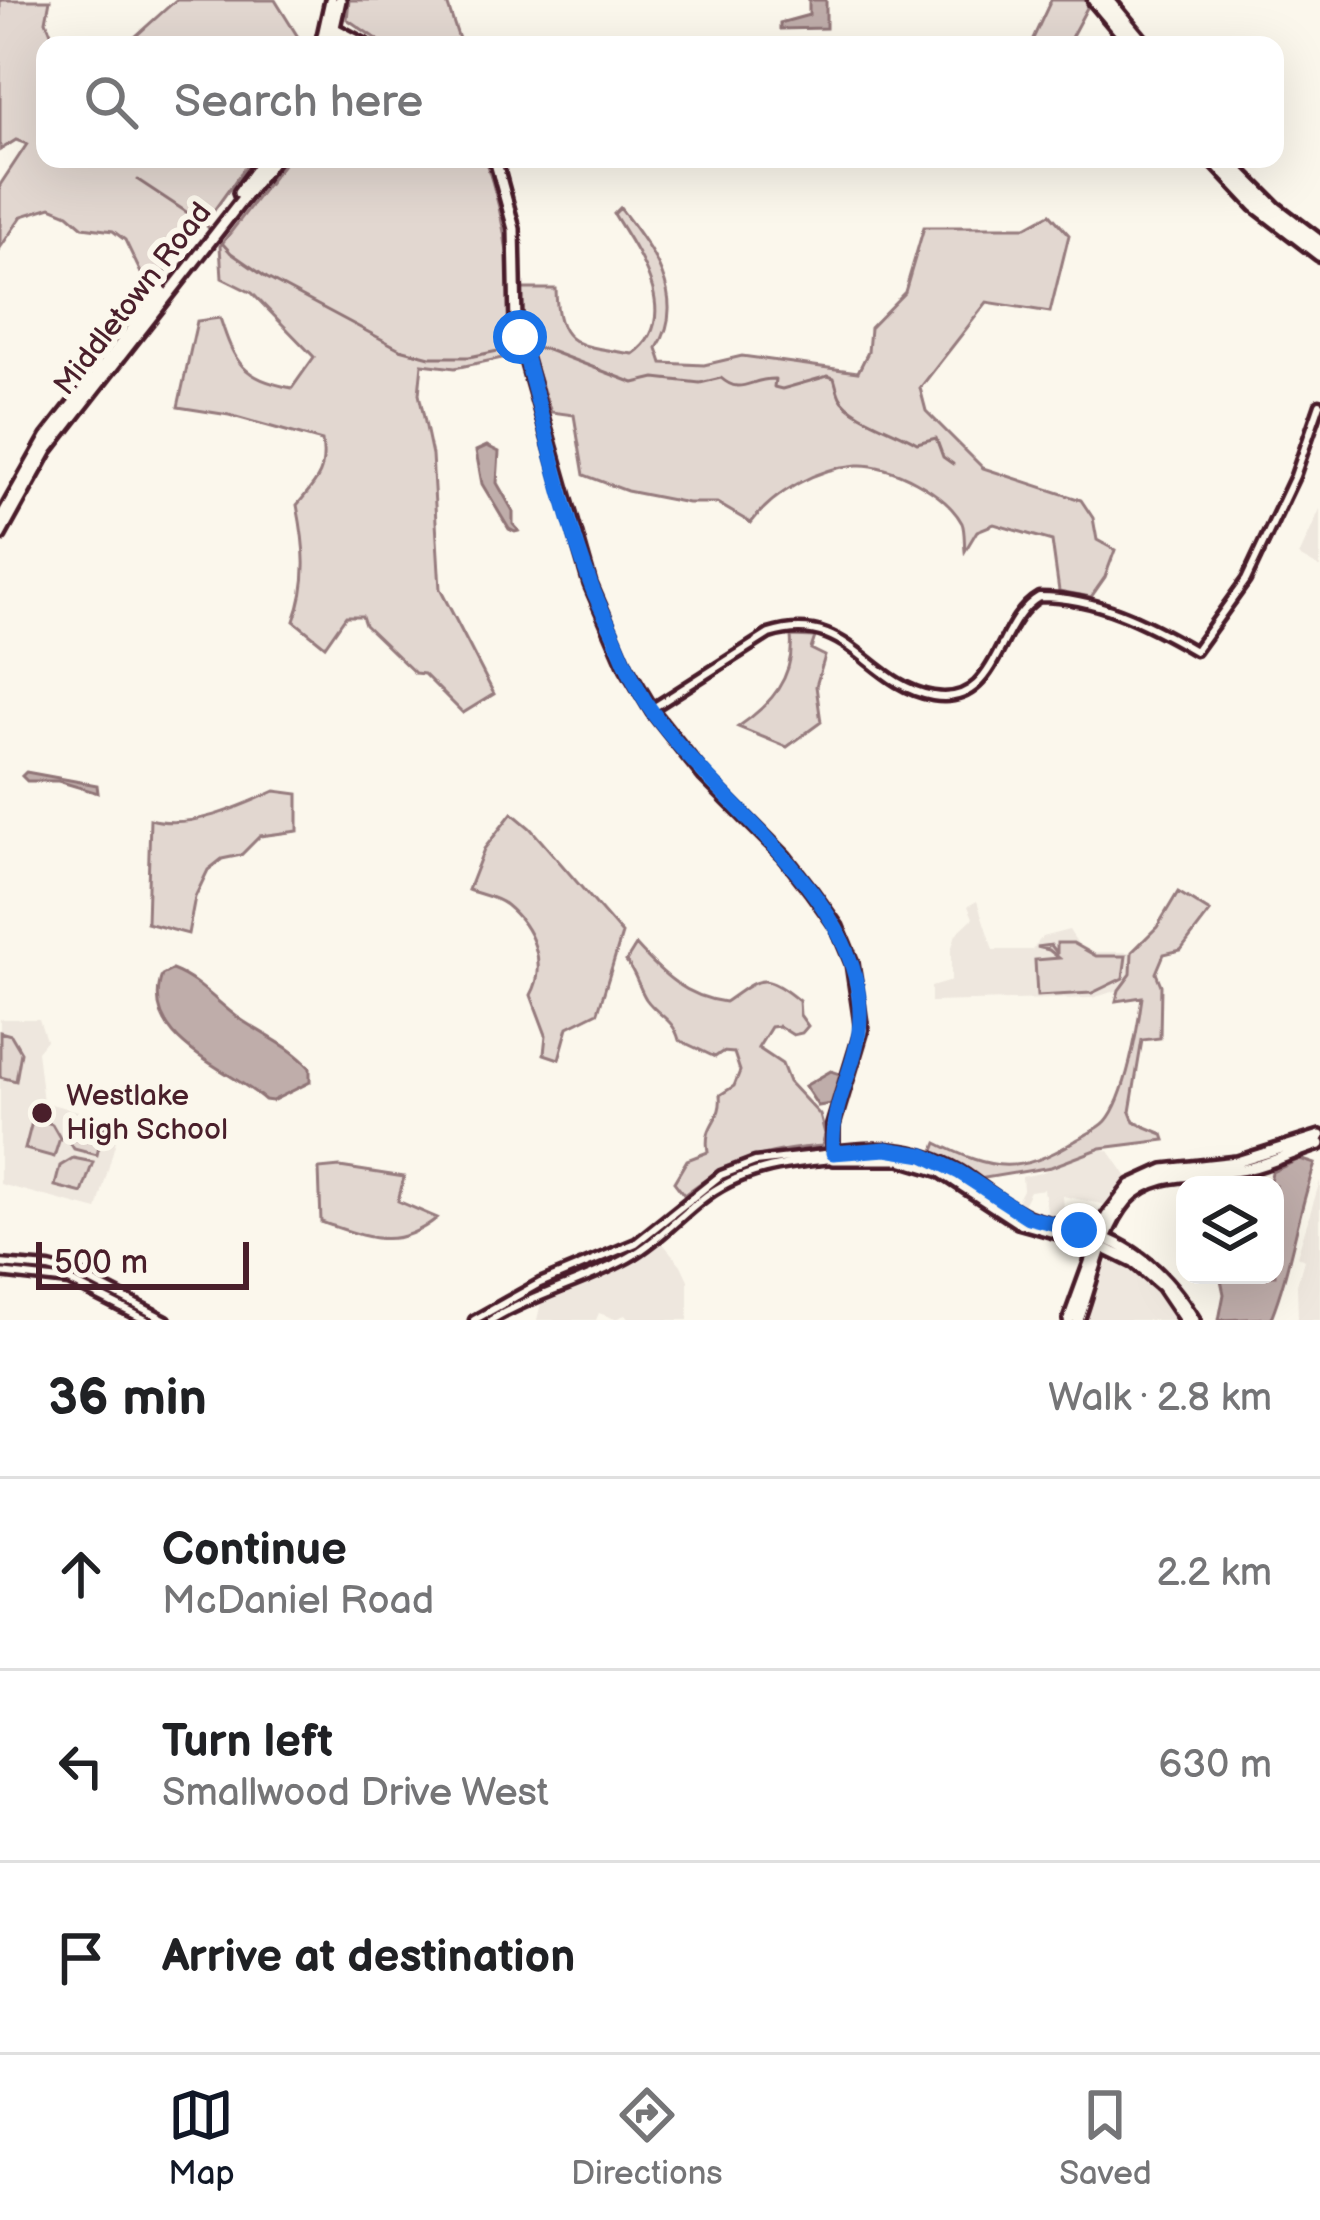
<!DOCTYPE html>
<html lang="en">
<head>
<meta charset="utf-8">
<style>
  :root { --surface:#fff; --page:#f2f2f2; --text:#202124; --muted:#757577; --line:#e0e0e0; --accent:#111827 }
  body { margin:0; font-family:"Balsamiq Sans",sans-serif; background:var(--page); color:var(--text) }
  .controls { position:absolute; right:36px; bottom:36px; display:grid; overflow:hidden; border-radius:24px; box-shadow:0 12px 48px #0002 }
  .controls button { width:108px; height:108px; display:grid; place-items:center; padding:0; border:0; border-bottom:3px solid var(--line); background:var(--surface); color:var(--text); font:60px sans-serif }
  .scale { position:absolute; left:36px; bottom:30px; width:213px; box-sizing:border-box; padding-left:12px; border:6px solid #4a1f2b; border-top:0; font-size:33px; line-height:42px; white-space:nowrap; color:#4a1f2b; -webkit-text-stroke:9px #fbf7ec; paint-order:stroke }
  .stop { position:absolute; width:36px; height:36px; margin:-27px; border:9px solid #1a73e8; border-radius:50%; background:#fff }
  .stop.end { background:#1a73e8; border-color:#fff; box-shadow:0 3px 12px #0008 }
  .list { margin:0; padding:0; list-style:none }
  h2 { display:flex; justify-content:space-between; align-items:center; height:156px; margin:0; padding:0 48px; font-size:51px }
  h2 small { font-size:39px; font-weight:400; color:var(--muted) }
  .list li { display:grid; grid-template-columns:78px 1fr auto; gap:36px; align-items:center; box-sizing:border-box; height:192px; padding:0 48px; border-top:3px solid var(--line) }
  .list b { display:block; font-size:45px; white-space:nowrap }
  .list p { margin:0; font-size:39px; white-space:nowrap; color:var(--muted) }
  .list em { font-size:39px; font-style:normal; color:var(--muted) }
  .icon { flex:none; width:66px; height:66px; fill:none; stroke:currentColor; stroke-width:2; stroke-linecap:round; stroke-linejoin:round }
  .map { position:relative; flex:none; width:1320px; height:1320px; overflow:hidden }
  .search { position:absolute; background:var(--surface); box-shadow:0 12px 48px #0002; left:36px; right:36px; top:36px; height:132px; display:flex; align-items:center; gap:30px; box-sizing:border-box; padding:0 42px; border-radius:24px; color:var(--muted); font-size:45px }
  .sheet { height:732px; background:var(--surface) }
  nav { display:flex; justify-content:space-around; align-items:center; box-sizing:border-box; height:168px; border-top:3px solid var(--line); background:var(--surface); font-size:33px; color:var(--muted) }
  nav a { display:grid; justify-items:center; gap:6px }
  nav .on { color:var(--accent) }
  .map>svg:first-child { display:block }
  .built { fill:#eee7de }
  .green { fill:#e2d7d0; stroke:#967b7e; stroke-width:3 }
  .water { fill:#bfadaa; stroke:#907477; stroke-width:3 }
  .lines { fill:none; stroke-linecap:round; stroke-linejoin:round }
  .stream { stroke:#907477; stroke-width:3 }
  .minor-casing { stroke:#4a1f2b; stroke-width:15 }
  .major-casing { stroke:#4a1f2b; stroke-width:18 }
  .highway-casing { stroke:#4a1f2b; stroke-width:21 }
  .minor { stroke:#fbf7ec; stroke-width:6 }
  .major { stroke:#fbf7ec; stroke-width:9 }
  .highway { stroke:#fbf7ec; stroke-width:12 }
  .route { stroke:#1a73e8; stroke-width:15 }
  .poi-dot { fill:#4a1f2b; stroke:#fbf7ec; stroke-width:4.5 }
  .labels { text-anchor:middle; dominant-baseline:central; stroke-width:12; stroke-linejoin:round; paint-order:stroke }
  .street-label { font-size:30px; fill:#4a1f2b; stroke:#fbf7ec }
  .poi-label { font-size:30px; fill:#4a1f2b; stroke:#fbf7ec; text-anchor:start }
</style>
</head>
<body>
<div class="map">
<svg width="1320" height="1320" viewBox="0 0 1320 1320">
  <rect width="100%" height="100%" fill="#fbf7ec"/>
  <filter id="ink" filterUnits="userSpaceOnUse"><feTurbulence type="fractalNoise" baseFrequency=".00833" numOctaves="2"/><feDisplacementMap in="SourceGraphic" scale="24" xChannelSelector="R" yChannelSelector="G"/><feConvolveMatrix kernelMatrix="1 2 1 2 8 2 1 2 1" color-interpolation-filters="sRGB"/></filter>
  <g filter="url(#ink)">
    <path class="built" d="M 1320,509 L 1320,568 L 1299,556 Z
      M 977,901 L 993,950 L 1032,950 L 1042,937 L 1069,930 L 1078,944 L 1093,952 L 1132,952 L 1131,974 L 1119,990 L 1092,998 L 931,1002 L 931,987 L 951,981 L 951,950 L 956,934 L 973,918 L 968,906 Z
      M 0,1019 L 39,1019 L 46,1040 L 37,1051 L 43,1102 L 121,1122 L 97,1210 L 0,1184 Z
      M 1101,1148 L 1109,1151 L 1129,1180 L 1106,1205 L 1063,1196 L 1065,1221 L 1048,1217 L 1044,1189 L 1030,1191 L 1022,1207 L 1015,1205 L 1023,1190 L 1022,1177 L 1040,1173 Z
      M 1320,1181 L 1320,1320 L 1298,1320 L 1297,1285 L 1304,1260 L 1297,1256 Z
      M 660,1240 L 681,1265 L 688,1280 L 688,1320 L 629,1320 L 625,1315 L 615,1319 L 599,1313 L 596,1320 L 537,1320 L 542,1298 L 623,1267 Z
      M 1111,1259 L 1121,1259 L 1138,1271 L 1162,1295 L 1175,1320 L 1083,1320 L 1105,1265 Z"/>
    <path class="green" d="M 0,0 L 50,0 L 46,21 L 56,45 L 45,45 L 45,159 L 251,159 L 197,234 L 184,227 L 167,252 L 172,263 L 151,294 L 125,240 L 113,231 L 83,227 L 68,214 L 51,207 L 22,216 L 0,248 L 0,185 L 27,144 L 16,140 L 0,150 Z
      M 176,0 L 275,0 L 303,45 L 126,45 Z
      M 349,0 L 446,0 L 461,45 L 385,45 L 347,19 Z
      M 1051,0 L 1085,0 L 1089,4 L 1067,45 L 1030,45 Z
      M 287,159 L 485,159 C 506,219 517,294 507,357 L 455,368 L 422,364 L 419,394 L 432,455 L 440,589 L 494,694 L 463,713 L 424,674 L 415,673 L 365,625 L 362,616 L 346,616 L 325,646 L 294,621 C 309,581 305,545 297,505 C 316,482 327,473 322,441 L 229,415 L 178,407 L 197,321 L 220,318 C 235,364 242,378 292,388 L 314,357 L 252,293 L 222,278 L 220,246 Z
      M 620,208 C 651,247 689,299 657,348 L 662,363 L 704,365 L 742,356 L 858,372 L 868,352 L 870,328 L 905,292 L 924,227 L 1026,227 L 1050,214 L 1069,235 L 1050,312 L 987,302 L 920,388 L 926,411 L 983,468 L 1081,500 L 1093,518 L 1097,540 L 1115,550 L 1105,577 L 1091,597 L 1059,591 L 1052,541 L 994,524 L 977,531 L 965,551 C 964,543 965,530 962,523 C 946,493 890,463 857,465 C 818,468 774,492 751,523 L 717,503 L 688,503 L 627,491 L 584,475 L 574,415 L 551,412 C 536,370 522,333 521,289 L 556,289 C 557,349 579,345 633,354 C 684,318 637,251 614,214 Z
      M 791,636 L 815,637 L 811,649 L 825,656 L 816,686 L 821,722 L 787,747 L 738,727 C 770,705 795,678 791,636 Z
      M 275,791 L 298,794 L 298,831 L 260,836 L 241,855 L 222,859 L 208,870 L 195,897 L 188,934 L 147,923 L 150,819 C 189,830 240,807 275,791 Z
      M 512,813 L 530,828 L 622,934 L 598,1012 L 568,1027 L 559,1059 L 544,1054 L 546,1035 L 531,995 C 548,964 533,927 506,905 C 496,897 479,894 468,890 L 484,849 Z
      M 1178,892 L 1210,912 L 1181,950 L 1164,954 L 1156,973 L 1161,985 L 1160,1038 L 1142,1040 L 1130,1112 L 1134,1122 L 1163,1134 L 1165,1140 L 1101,1148 L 1051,1167 L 979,1179 L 933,1153 L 937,1143 C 992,1171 1020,1175 1075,1141 C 1084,1135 1099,1129 1106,1121 C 1126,1098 1138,1027 1142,997 L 1116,1001 L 1119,990 L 1131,974 L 1132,952 L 1157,927 Z
      M 1057,943 L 1073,943 L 1096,956 L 1126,956 L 1123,978 L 1092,993 L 1037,996 L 1035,960 L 1059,958 L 1049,950 L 1037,947 L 1051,945 L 1057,953 Z
      M 636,945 C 662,974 686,997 725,1002 C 758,980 761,969 799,1001 L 800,1015 L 808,1026 L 802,1033 L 793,1035 L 779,1026 L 771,1027 L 758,1048 L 782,1064 L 789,1082 L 820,1115 L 825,1134 L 822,1146 C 768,1150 727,1161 684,1195 L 674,1182 L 687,1160 L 708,1152 C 703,1121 723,1122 720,1095 L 734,1086 L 740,1071 L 734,1053 L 722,1052 L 715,1057 L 679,1040 C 673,1018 658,1016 646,999 C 638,986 636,973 626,961 Z
      M 0,1032 L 11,1035 L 21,1052 L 16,1081 L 0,1077 Z
      M 33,1118 L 52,1124 L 60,1138 L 54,1157 L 25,1149 Z
      M 74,1119 L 104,1125 L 97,1155 L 74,1149 L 69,1141 Z
      M 73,1158 L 93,1162 L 82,1193 L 55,1186 L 60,1166 Z
      M 340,1167 L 404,1177 L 398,1201 L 437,1218 C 395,1252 367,1237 321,1222 L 319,1169 Z"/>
    <path class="water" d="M 809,0 L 826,0 L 826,28 L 780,29 L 780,23 L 809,15 Z
      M 487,446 L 499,452 L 497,483 L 513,511 L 513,524 L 519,531 L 515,532 L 509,529 L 482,484 L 476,451 Z
      M 26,772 L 97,785 L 98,793 L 58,781 L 27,781 L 22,776 Z
      M 172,970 C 199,980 217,1003 240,1019 C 265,1036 289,1045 310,1068 L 310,1082 L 272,1101 L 265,1100 C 226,1066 139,1040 162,975 Z
      M 831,1071 L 840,1074 L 831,1104 L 818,1106 L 805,1086 Z
      M 1300,1159 L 1315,1164 C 1297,1215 1291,1268 1271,1318 L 1219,1320 L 1224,1294 L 1220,1275 L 1275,1275 L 1275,1185 L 1269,1185 L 1272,1172 Z"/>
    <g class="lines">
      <path class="stream" d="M 138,180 L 206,225 L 231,253 L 267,278 L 400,349 L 430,357 L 469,357 L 522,346 L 545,349 L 634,383 L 655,378 L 700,383 L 721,378 C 741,396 750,378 775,379 L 774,387 L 782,389 L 828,376 L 834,378 C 836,384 837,391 840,397 C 849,416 898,431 917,443 L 936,438 L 943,457 L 953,464"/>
      <g class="minor-casing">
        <path id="minor" d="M 653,708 L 769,634 C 849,609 866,684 933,696 C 999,707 995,622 1039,597 C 1096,597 1147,623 1195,651 L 1246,580 L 1295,476 L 1320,404
          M 0,1264 L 49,1268 L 83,1277 L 166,1320
          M 0,1273 L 69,1281 L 146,1320
          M 474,1320 L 540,1283 L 636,1243 L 721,1175 L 755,1162 L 833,1153
          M 491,1320 C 535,1294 584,1282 628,1258 C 655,1243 677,1219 701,1200 C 739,1169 786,1163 833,1159"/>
      </g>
      <g class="major-casing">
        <path id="major" d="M 333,28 L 365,45
          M 321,45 L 331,0
          M 330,45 L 340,0
          M 495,159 L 514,229 L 516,325 L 590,584 L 626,667 L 653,712 L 704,776 L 784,856 L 812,892 L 837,927 L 852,963 L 862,1030 L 833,1125 L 833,1159 L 900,1159 L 940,1171 L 1018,1222 L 1094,1243 L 1135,1263 L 1162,1286 L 1185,1320
          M 239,193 L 264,159
          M 0,520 L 47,437 L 162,291
          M 0,535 L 47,450 L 274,159
          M 833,1153 C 881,1145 925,1149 966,1176 C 986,1190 1005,1207 1028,1217 C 1045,1224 1064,1226 1082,1231 C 1133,1244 1167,1275 1194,1320
          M 1069,1320 L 1107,1216 L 1131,1185 L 1164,1170 L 1237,1162 L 1320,1136
          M 1078,1320 C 1092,1283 1101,1230 1127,1200 C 1158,1166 1209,1179 1250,1168 C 1274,1162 1296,1151 1320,1144"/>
      </g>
      <g class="highway-casing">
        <path id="highway" d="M 1095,0 L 1133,45
          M 1107,0 L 1144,45
          M 1213,159 L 1256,205 L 1320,254
          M 1225,159 L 1275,209 L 1320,243"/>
      </g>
      <use href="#minor" class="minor"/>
      <use href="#major" class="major"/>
      <use href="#highway" class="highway"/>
    </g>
  </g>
  <g class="lines" filter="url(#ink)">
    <path class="route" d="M 520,337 C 544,418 560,503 590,582 C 597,602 608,620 616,640 C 626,665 637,691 653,713 C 713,796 830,877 855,976 C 875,1055 829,1085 833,1153 L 886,1149 L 924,1155 L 959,1172 L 1028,1217 L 1079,1230"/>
  </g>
  <circle class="poi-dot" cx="42" cy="1113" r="12"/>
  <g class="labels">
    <g class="street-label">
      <text transform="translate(133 299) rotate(-52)">Middletown Road</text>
    </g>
    <g class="poi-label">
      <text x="66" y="1096">Westlake<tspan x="66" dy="34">High School</tspan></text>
    </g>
  </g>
</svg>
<div class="controls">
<button><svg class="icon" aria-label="layers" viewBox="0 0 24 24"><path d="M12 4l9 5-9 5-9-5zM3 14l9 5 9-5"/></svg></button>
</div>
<div class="scale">500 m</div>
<div class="stop" style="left:520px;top:337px"></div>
<div class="stop end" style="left:1079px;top:1230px"></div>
<div class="search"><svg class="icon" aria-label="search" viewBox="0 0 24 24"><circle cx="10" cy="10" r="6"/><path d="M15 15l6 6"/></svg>Search here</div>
</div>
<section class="sheet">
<h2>36 min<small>Walk · 2.8 km</small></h2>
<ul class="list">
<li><svg class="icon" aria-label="ahead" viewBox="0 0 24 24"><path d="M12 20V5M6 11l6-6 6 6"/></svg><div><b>Continue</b><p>McDaniel Road</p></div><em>2.2 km</em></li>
<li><svg class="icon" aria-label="left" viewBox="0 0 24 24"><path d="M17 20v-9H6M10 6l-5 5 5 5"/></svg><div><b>Turn left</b><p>Smallwood Drive West</p></div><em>630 m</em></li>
<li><svg class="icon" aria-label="arrive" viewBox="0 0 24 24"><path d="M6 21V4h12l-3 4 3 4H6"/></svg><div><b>Arrive at destination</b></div></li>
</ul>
</section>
<nav>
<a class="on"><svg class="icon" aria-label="map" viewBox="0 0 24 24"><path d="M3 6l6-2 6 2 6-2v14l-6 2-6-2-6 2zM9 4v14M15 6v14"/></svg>Map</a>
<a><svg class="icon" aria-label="directions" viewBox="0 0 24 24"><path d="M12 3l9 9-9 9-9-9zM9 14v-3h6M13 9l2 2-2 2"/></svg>Directions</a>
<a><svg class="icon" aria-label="saved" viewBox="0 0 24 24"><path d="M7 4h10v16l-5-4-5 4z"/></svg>Saved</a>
</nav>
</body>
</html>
